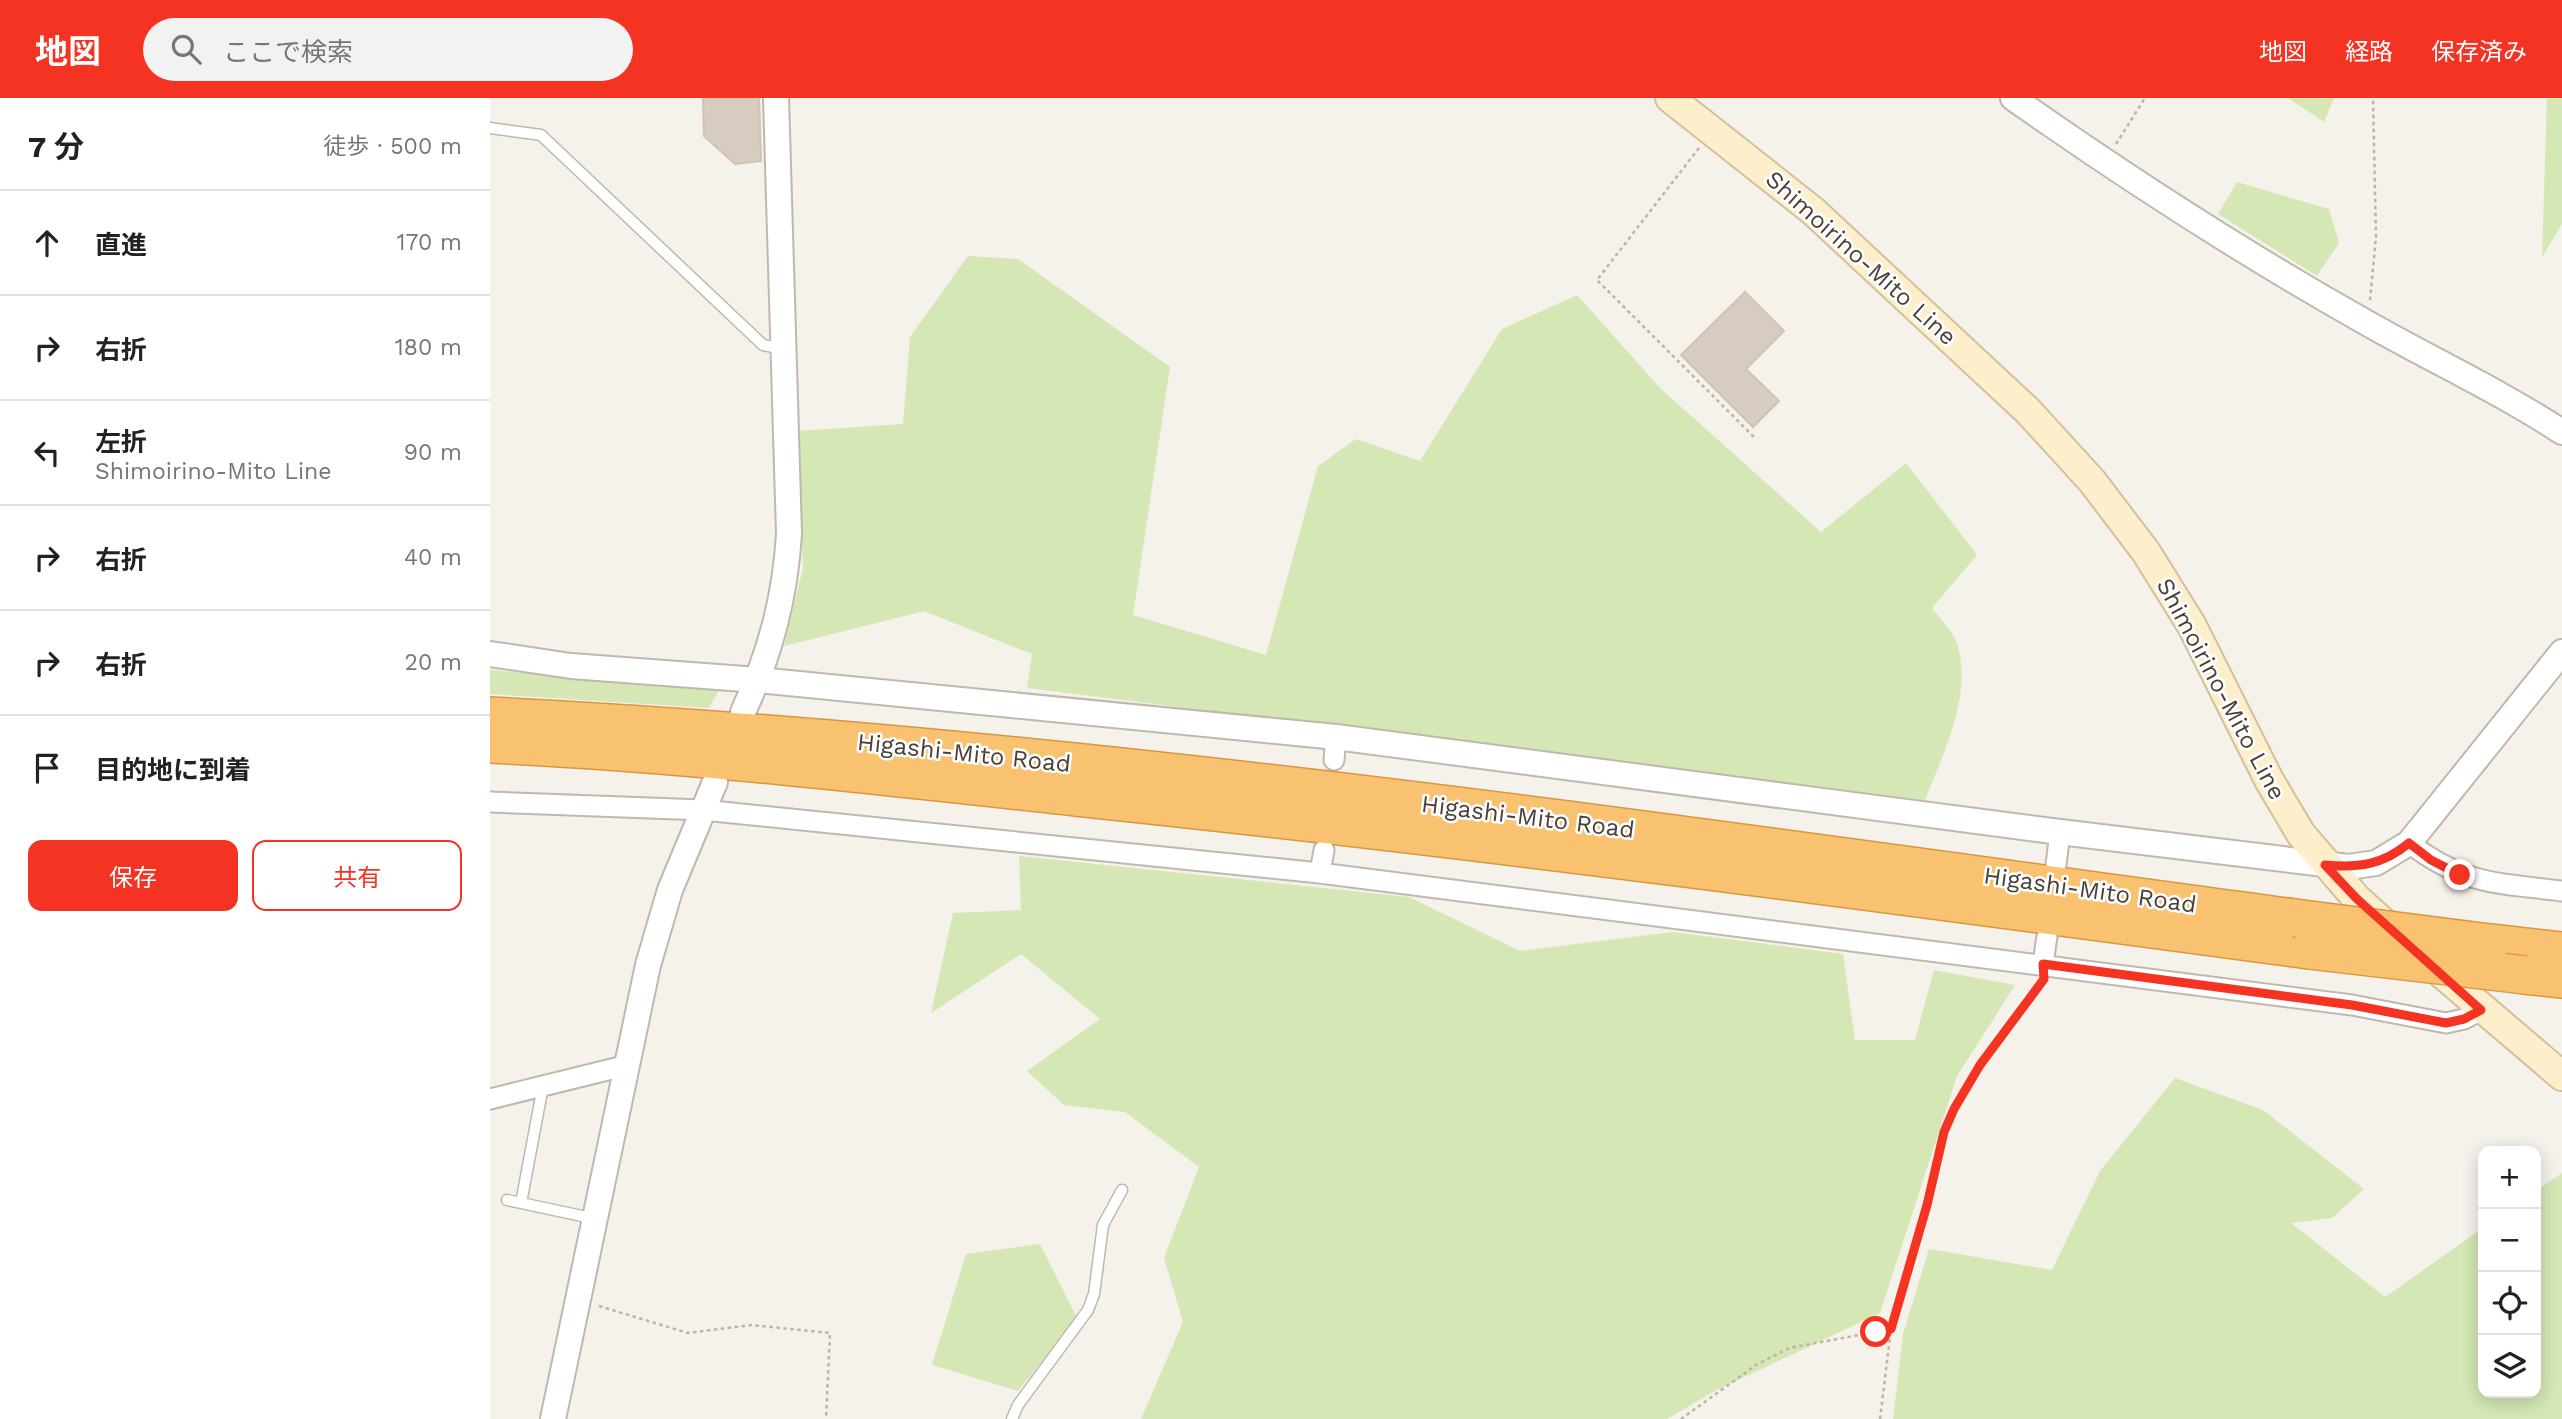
<!DOCTYPE html>
<html lang="ja">
<head>
<meta charset="utf-8">
<style>
  :root { --surface:#fff; --page:#f2f2f2; --text:#222; --muted:#767676; --line:#e0e0e0; --accent:#f43323 }
  body { margin:0; font-family:"Work Sans","Noto Sans JP",sans-serif; background:var(--page); color:var(--text) }
  .controls { position:absolute; right:21px; bottom:21px; display:grid; overflow:hidden; border-radius:14px; box-shadow:0 4px 18px #0003 }
  .controls button { width:63px; height:63px; display:grid; place-items:center; padding:0; border:0; border-bottom:2px solid var(--line); background:var(--surface); color:var(--text); font:35px sans-serif }
  .stop { position:absolute; width:21px; height:21px; margin:-16px; border:5px solid #f43323; border-radius:50%; background:#fff }
  .stop.end { background:#f43323; border-color:#fff; box-shadow:0 2px 7px #0008 }
  .list { margin:0; padding:0; list-style:none }
  h2 { display:flex; justify-content:space-between; align-items:center; height:91px; margin:0; padding:0 28px; font-size:30px }
  h2 small { font-size:23px; font-weight:400; color:var(--muted) }
  .list li { display:grid; grid-template-columns:46px 1fr auto; gap:21px; align-items:center; box-sizing:border-box; height:105px; padding:0 28px; border-top:2px solid var(--line) }
  .list b { display:block; font-size:26px; white-space:nowrap }
  .list p { margin:0; font-size:23px; white-space:nowrap; color:var(--muted) }
  .list em { font-size:23px; font-style:normal; color:var(--muted) }
  .actions { display:flex; gap:14px; padding:21px 28px }
  .actions a { flex:1; padding:16px 0; border:2px solid var(--accent); border-radius:14px; text-align:center; font-size:24px; color:var(--accent) }
  .actions .main { background:var(--accent); color:#fff }
  .icon { flex:none; width:38px; height:38px; fill:none; stroke:currentColor; stroke-width:2; stroke-linecap:round; stroke-linejoin:round }
  .map { position:relative; flex:none; width:2072px; height:1321px; overflow:hidden }
  header { display:flex; align-items:center; gap:42px; box-sizing:border-box; height:98px; padding:0 35px; background:var(--accent); color:#fff }
  header strong { font-size:33px }
  nav { display:flex; gap:38px; margin-inline-start:auto; font-size:24px }
  .search { width:490px; height:63px; background:var(--page); display:flex; align-items:center; gap:18px; box-sizing:border-box; padding:0 24px; border-radius:38px; color:var(--muted); font-size:26px }
  main { display:flex }
  aside { flex:1; background:var(--surface) }
  .map>svg:first-child { display:block }
  .green { fill:#d4e7b5 }
  .building { fill:#d6ccc0; stroke:#d1c3b4; stroke-width:2 }
  .lines { fill:none; stroke-linecap:round; stroke-linejoin:round }
  .service-casing { stroke:#c0b8ad; stroke-width:13 }
  .minor-casing { stroke:#c0b8ad; stroke-width:23 }
  .tertiary-casing { stroke:#c0b8ad; stroke-width:28 }
  .secondary-casing { stroke:#d3c09b; stroke-width:32 }
  .motorway-casing { stroke:#d99640; stroke-width:40 }
  .path { stroke:#c2b39f; stroke-width:2.5; stroke-dasharray:3.5 3.5; stroke-linecap:butt }
  .service { stroke:#fff; stroke-width:10 }
  .minor { stroke:#fff; stroke-width:19 }
  .tertiary { stroke:#fff; stroke-width:24 }
  .secondary { stroke:#fdeecc; stroke-width:28 }
  .motorway { stroke:#f9c271; stroke-width:37 }
  .motorway-bridge-casing { stroke:#d99640; stroke-width:40; stroke-linecap:butt }
  .motorway-bridge { stroke:#f9c271; stroke-width:37 }
  .route { stroke:#f43323; stroke-width:9 }
  .labels { text-anchor:middle; dominant-baseline:central; stroke-width:5; stroke-linejoin:round; paint-order:stroke }
  .street-label { font-size:24px; fill:#494139; stroke:#fff }
</style>
</head>
<body>
<header>
<strong>地図</strong>
<div class="search"><svg class="icon" aria-label="search" viewBox="0 0 24 24"><circle cx="10" cy="10" r="6"/><path d="M15 15l6 6"/></svg>ここで検索</div>
<nav><a>地図</a><a>経路</a><a>保存済み</a></nav>
</header>
<main>
<aside>
<h2>7 分<small>徒歩 · 500 m</small></h2>
<ul class="list">
<li><svg class="icon" aria-label="ahead" viewBox="0 0 24 24"><path d="M12 20V5M6 11l6-6 6 6"/></svg><div><b>直進</b></div><em>170 m</em></li>
<li><svg class="icon" aria-label="right" viewBox="0 0 24 24"><path d="M7 20v-9h11M14 6l5 5-5 5"/></svg><div><b>右折</b></div><em>180 m</em></li>
<li><svg class="icon" aria-label="left" viewBox="0 0 24 24"><path d="M17 20v-9H6M10 6l-5 5 5 5"/></svg><div><b>左折</b><p>Shimoirino-Mito Line</p></div><em>90 m</em></li>
<li><svg class="icon" aria-label="right" viewBox="0 0 24 24"><path d="M7 20v-9h11M14 6l5 5-5 5"/></svg><div><b>右折</b></div><em>40 m</em></li>
<li><svg class="icon" aria-label="right" viewBox="0 0 24 24"><path d="M7 20v-9h11M14 6l5 5-5 5"/></svg><div><b>右折</b></div><em>20 m</em></li>
<li><svg class="icon" aria-label="arrive" viewBox="0 0 24 24"><path d="M6 21V4h12l-3 4 3 4H6"/></svg><div><b>目的地に到着</b></div></li>
</ul>
<div class="actions"><a class="main">保存</a><a>共有</a></div>
</aside>
<div class="map">
<svg width="2072" height="1321" viewBox="0 0 2072 1321">
  <rect width="100%" height="100%" fill="#f5f1eb"/>
  <path class="green" d="M 1798,0 L 1844,0 L 1834,24 Z
    M 2057,0 L 2072,0 L 2072,126 L 2052,159 Z
    M 1747,84 L 1839,111 L 1849,145 L 1827,178 L 1728,116 Z
    M 478,158 L 528,161 L 680,269 L 643,517 L 776,557 L 828,368 L 866,341 L 930,363 L 1012,231 L 1087,197 L 1171,291 L 1331,434 L 1416,365 L 1487,457 L 1442,510 C 1449,520 1463,533 1467,545 C 1483,598 1454,653 1435,702 L 537,590 L 542,556 L 434,513 L 294,548 L 313,470 L 307,333 L 413,326 L 420,239 Z
    M 0,572 L 231,588 L 219,610 L 0,596 Z
    M 529,758 L 919,799 L 1030,853 L 1183,834 L 1353,856 L 1365,942 L 1425,942 L 1444,872 L 1525,887 L 1467,978 L 1390,1215 L 1225,1293 L 1177,1321 L 651,1321 L 693,1224 L 674,1160 L 709,1069 L 635,1014 L 574,1007 L 537,973 L 610,921 L 531,856 L 441,915 L 463,815 L 531,812 Z
    M 1685,980 L 1773,1012 L 1874,1091 L 1842,1120 L 1801,1125 L 1895,1199 L 1993,1130 L 1993,1295 L 2046,1295 L 2046,1093 L 2072,1075 L 2072,1321 L 1403,1321 L 1413,1236 L 1439,1151 L 1562,1172 L 1610,1073 Z
    M 550,1146 L 587,1220 L 528,1293 L 442,1267 L 476,1156 Z"/>
  <path class="building" d="M 213,0 L 269,0 L 271,63 L 245,66 L 214,38 Z
    M 1255,194 L 1294,233 L 1256,271 L 1289,303 L 1263,329 L 1191,257 Z"/>
  <g class="lines">
    <g class="service-casing">
      <path id="service" d="M 0,30 L 51,37 L 273,247 L 294,251
        M 17,1102 L 106,1121
        M 31,1105 L 53,988
        M 522,1321 L 528,1307 L 598,1212 L 604,1196 L 613,1127 L 632,1092"/>
    </g>
    <g class="minor-casing">
      <path id="minor" d="M 844,662 L 846,639
        M 0,704 L 213,712 L 830,775 L 1862,907 L 1956,925 L 1974,921 L 1991,912
        M 1919,745 C 1974,787 2007,785 2072,793
        M 1566,767 L 1570,734
        M 830,775 L 834,752
        M 1553,866 L 1557,838
        M 0,1001 L 138,967"/>
    </g>
    <g class="tertiary-casing">
      <path id="tertiary" d="M 1523,0 C 1637,80 1756,157 1877,225 C 1942,262 2009,293 2072,334
        M 0,556 L 81,568 L 268,582 L 846,639 L 1570,734 L 1858,769 L 1886,765 L 1919,745 L 2072,554
        M 253,614 C 280,556 295,501 299,436 L 286,0
        M 63,1321 L 158,867 L 180,792 L 225,684"/>
    </g>
    <g class="secondary-casing">
      <path id="secondary" d="M 1180,0 L 1323,113 L 1538,313 L 1602,383 L 1656,454 L 1702,528 L 1779,682 L 1811,736 L 1867,801 L 1905,835
        M 1936,862 L 2072,978"/>
    </g>
    <g class="motorway-casing">
      <path id="motorway" d="M 0,618 C 604,648 1205,740 1805,820
        M 0,646 C 196,655 392,678 586,699 C 998,742 1408,797 1819,852
        M 2000,845 L 2072,853
        M 2035,877 L 2072,881"/>
    </g>
    <path class="path" d="M 1626,46 L 1655,0
      M 1209,50 L 1107,182 L 1264,339
      M 1880,202 L 1886,139 L 1883,0
      M 109,1208 L 198,1235 L 261,1227 L 340,1235 L 336,1321
      M 1191,1321 L 1266,1267 L 1299,1250 L 1401,1231
      M 1390,1321 L 1401,1231 L 1437,1107 L 1454,1034 L 1477,987 L 1550,885"/>
    <use href="#service" class="service"/>
    <use href="#minor" class="minor"/>
    <use href="#tertiary" class="tertiary"/>
    <use href="#secondary" class="secondary"/>
    <use href="#motorway" class="motorway"/>
    <g class="motorway-bridge-casing">
      <path id="motorway-bridge" d="M 1805,820 L 2000,845
        M 1819,852 L 2035,877"/>
    </g>
    <use href="#motorway-bridge" class="motorway-bridge"/>
  </g>
  <g class="lines">
    <path class="route" d="M 1386,1234 L 1401,1231 L 1437,1107 L 1454,1034 L 1464,1011 L 1490,967 L 1554,881 L 1553,866 L 1862,907 L 1956,925 L 1974,921 L 1991,912 L 1867,801 L 1835,767 C 1868,770 1893,767 1919,745 L 1941,762 L 1970,777"/>
  </g>
  <g class="labels">
    <g class="street-label">
      <text transform="translate(1371 160) rotate(42)">Shimoirino-Mito Line</text>
      <text transform="translate(1731 591) rotate(62)">Shimoirino-Mito Line</text>
      <text transform="translate(474 655) rotate(6)">Higashi-Mito Road</text>
      <text transform="translate(1038 719) rotate(7)">Higashi-Mito Road</text>
      <text transform="translate(1600 792) rotate(8)">Higashi-Mito Road</text>
    </g>
  </g>
</svg>
<div class="controls">
<button>+</button>
<button>−</button>
<button><svg class="icon" aria-label="locate" viewBox="0 0 24 24"><circle cx="12" cy="12" r="6"/><path d="M12 2v4M12 18v4M2 12h4M18 12h4"/></svg></button>
<button><svg class="icon" aria-label="layers" viewBox="0 0 24 24"><path d="M12 4l9 5-9 5-9-5zM3 14l9 5 9-5"/></svg></button>
</div>
<div class="stop" style="left:1386px;top:1234px"></div>
<div class="stop end" style="left:1970px;top:777px"></div>
</div>
</main>
</body>
</html>
